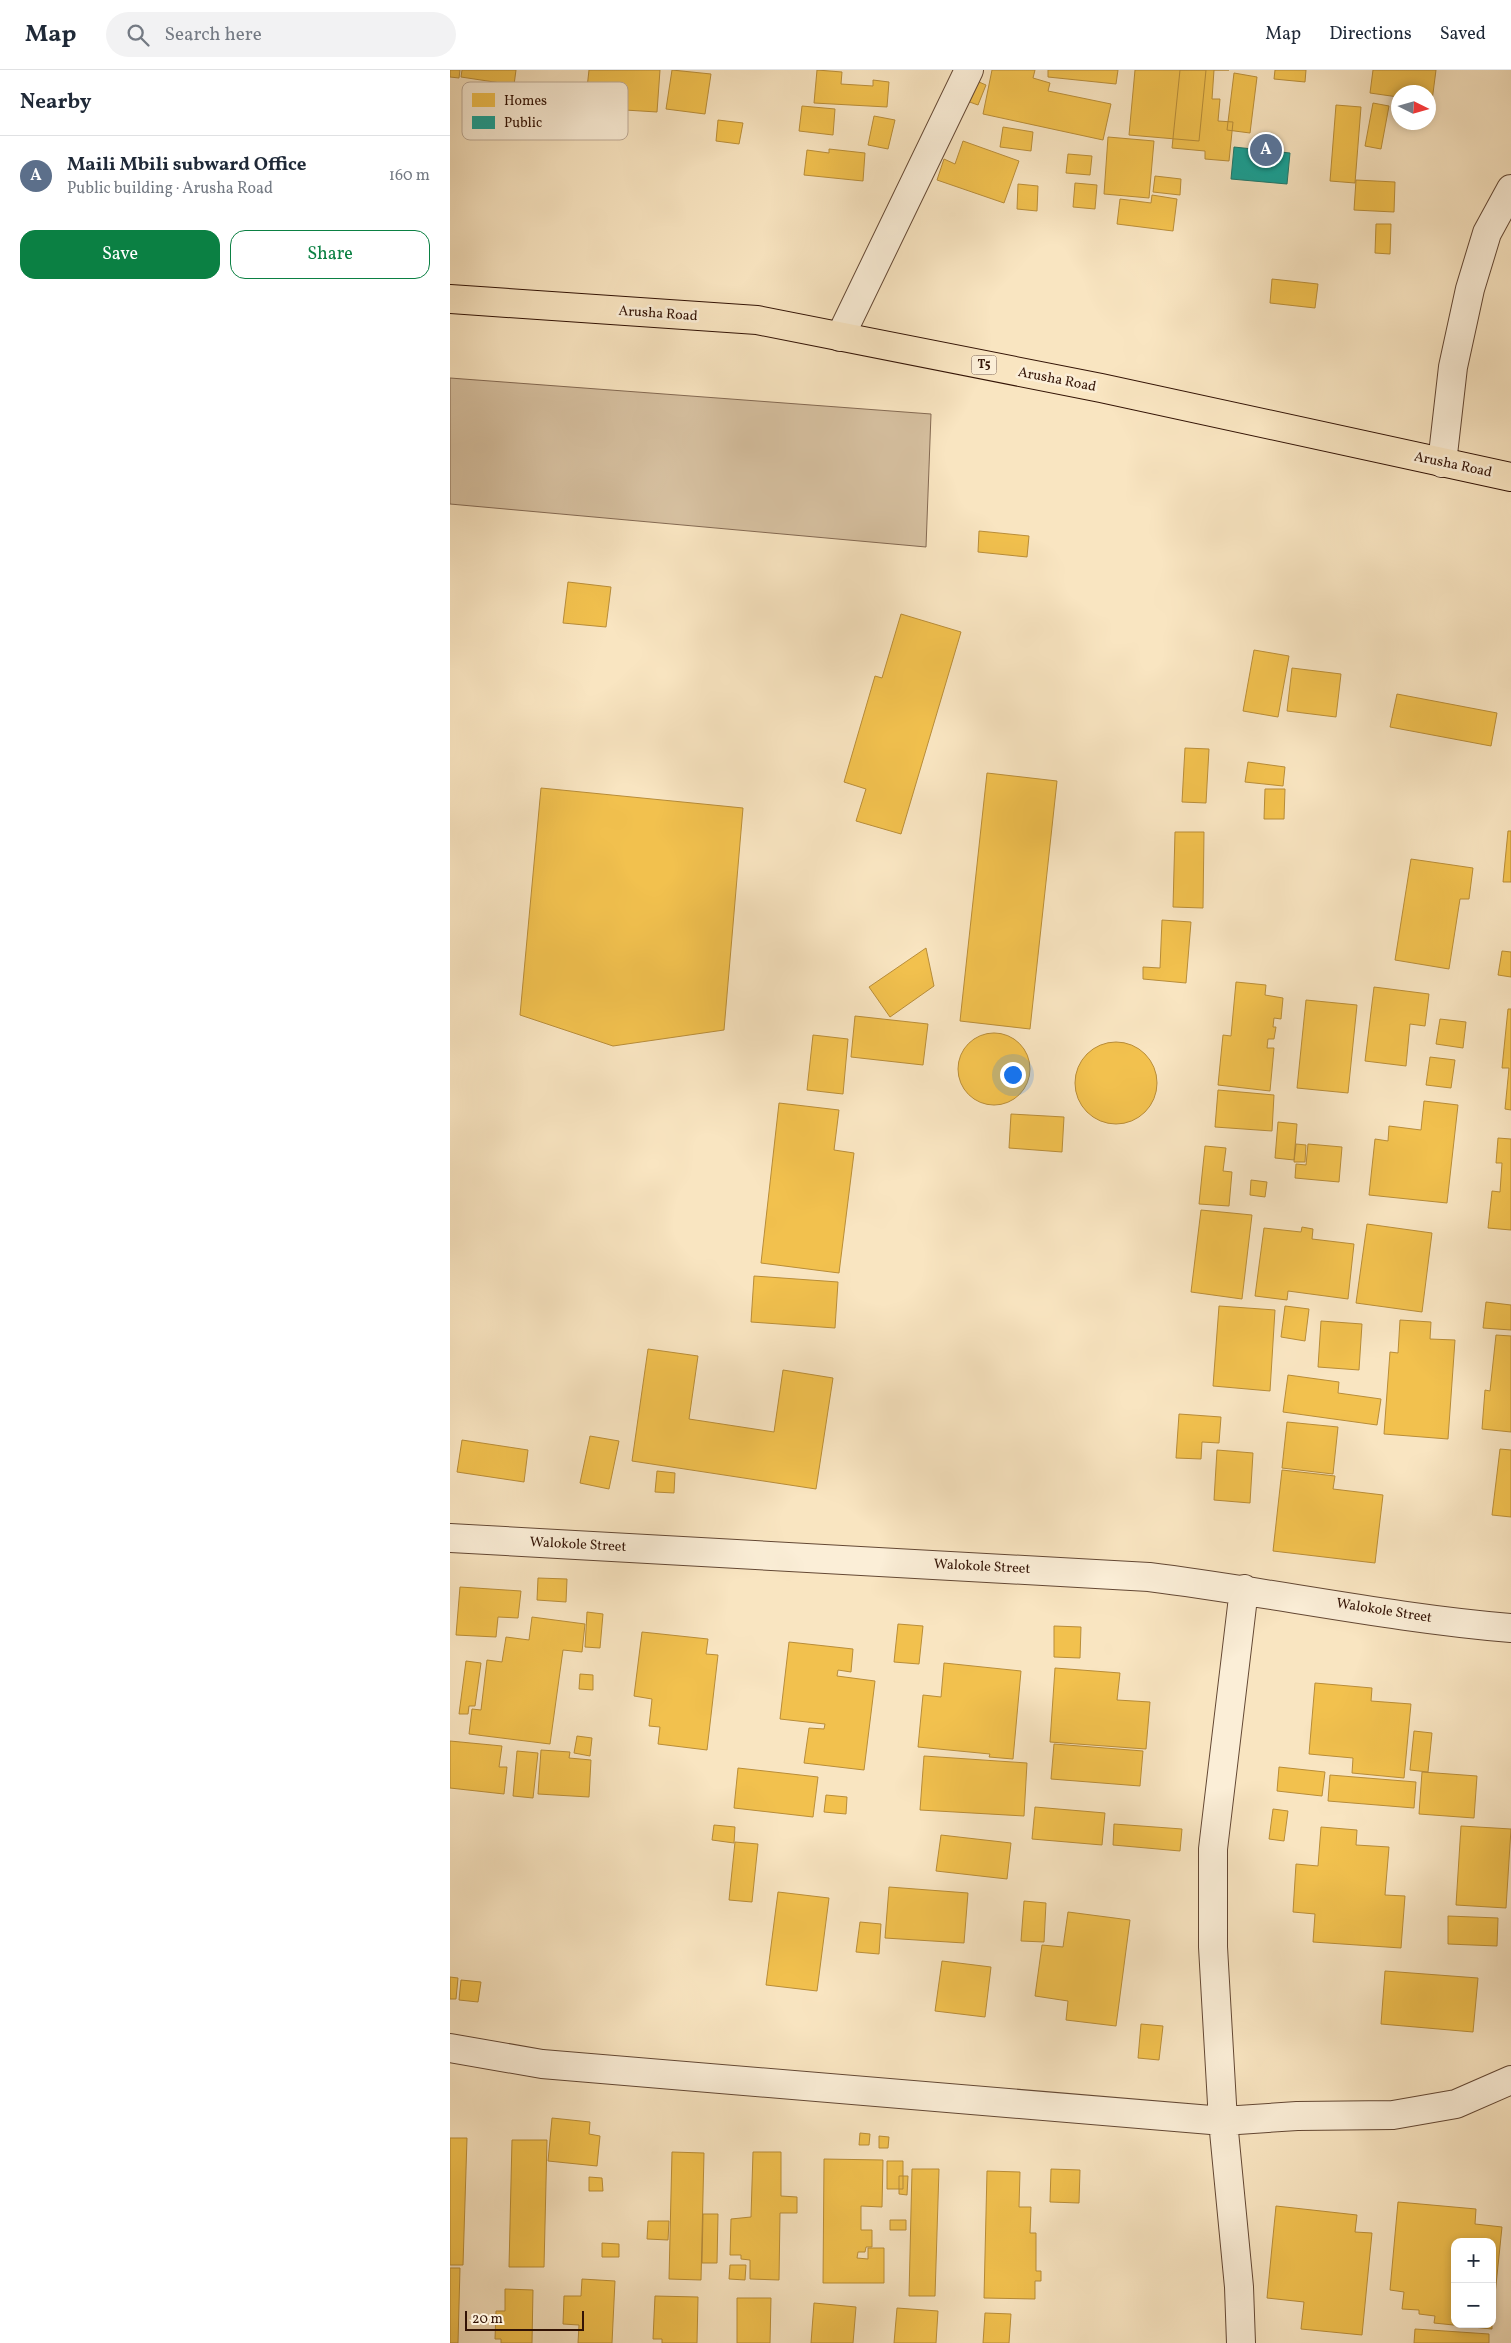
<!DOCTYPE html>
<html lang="en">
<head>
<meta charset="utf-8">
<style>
  :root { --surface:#fff; --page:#f2f2f3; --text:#1f2937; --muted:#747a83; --line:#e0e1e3; --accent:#0b8043 }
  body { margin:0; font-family:Vollkorn,serif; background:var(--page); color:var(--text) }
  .controls { position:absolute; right:15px; bottom:15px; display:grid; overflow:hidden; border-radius:10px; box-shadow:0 2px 8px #0003 }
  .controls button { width:45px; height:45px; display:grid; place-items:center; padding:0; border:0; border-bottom:1px solid var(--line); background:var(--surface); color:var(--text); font:25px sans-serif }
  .compass { position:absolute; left:941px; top:15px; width:45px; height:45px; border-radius:50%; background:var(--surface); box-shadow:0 2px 8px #0003; rotate:95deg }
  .scale { position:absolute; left:15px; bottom:12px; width:119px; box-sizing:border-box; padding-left:5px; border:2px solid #331305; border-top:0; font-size:14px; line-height:18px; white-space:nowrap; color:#331305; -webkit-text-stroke:4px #fbeed7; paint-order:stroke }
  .you { position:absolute; left:562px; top:1004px; width:18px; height:18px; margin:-12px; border:4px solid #fff; border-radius:50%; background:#1a73e8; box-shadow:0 0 0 8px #1a73e833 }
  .badge { display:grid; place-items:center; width:32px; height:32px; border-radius:50%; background:var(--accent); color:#fff; font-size:16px; font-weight:700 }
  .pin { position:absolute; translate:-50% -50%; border:2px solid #fff; box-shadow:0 1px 5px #0006 }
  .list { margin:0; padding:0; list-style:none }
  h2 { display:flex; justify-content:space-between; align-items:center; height:65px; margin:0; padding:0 20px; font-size:21px }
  h2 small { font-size:16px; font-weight:400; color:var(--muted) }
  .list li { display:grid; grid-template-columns:32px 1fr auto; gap:15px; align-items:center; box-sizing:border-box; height:80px; padding:0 20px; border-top:1px solid var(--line) }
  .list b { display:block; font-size:19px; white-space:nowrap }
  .list p { margin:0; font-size:16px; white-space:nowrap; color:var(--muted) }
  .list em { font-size:16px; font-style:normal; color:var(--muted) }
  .actions { display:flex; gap:10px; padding:15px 20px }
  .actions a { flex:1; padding:11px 0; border:1px solid var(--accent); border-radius:15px; text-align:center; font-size:18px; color:var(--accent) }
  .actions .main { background:var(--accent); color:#fff }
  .icon { flex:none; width:28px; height:28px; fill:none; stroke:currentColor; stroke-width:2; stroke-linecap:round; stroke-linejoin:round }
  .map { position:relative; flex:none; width:1061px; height:2273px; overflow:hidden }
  header { display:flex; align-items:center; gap:30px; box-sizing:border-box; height:70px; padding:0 25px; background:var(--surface); border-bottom:1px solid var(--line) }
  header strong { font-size:24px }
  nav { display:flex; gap:28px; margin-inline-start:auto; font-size:18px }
  .search { width:350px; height:45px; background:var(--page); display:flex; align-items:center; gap:12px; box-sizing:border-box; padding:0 18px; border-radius:28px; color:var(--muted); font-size:19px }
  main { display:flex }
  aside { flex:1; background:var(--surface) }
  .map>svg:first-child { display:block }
  .green { fill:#d7c1a1; stroke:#856a53 }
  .homes { fill:#f2c14e; stroke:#b98d38 }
  .public { fill:#17a398; stroke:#1f786c }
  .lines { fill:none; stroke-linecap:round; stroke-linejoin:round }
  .street-casing { stroke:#644834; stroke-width:30 }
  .highway-casing { stroke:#331305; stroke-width:30 }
  .street { stroke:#fbeed7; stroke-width:28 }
  .highway { stroke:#f9e5c1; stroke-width:28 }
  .labels { text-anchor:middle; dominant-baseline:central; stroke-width:5; stroke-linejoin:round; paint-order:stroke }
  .shield { fill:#fbeed7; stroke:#6f5544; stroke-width:1 }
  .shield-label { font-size:12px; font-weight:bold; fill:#331305 }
  .street-label { font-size:14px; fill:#331305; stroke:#fbeed7 }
  .key { fill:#fbeed7; stroke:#bfac98; stroke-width:1 }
  .key-label { font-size:14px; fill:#331305 }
</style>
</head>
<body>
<header>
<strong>Map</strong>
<div class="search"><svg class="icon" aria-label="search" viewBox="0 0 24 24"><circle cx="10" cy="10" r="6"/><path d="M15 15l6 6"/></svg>Search here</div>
<nav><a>Map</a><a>Directions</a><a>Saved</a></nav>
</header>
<main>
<aside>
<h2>Nearby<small></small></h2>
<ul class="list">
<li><span class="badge" style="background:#5c6f8a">A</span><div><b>Maili Mbili subward Office</b><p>Public building · Arusha Road</p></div><em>160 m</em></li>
</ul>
<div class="actions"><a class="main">Save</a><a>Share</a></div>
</aside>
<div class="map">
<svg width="1061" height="2273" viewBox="0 0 1061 2273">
  <rect width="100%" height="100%" fill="#f9e5c1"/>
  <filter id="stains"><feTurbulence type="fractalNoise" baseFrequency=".004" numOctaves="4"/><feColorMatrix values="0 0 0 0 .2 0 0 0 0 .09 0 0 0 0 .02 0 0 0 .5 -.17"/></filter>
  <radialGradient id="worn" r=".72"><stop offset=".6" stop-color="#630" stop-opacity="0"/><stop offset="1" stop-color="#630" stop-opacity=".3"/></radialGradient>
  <path class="green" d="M 0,308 L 481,344 L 476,477 L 0,434 Z"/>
  <path class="homes" d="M 0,0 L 10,0 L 9,8 L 0,7 Z
    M 12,0 L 66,0 L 64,15 L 11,7 Z
    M 139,0 L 210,0 L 207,42 L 175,40 L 176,20 L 137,18 Z
    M 222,0 L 261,4 L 255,44 L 216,39 Z
    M 367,0 L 392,2 L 391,14 L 423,16 L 423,10 L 439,12 L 437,37 L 364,33 Z
    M 542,0 L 585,0 L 583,8 L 600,13 L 598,21 L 661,34 L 653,70 L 533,44 Z
    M 598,0 L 668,0 L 666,14 L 598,7 Z
    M 685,0 L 756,0 L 749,71 L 679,65 Z
    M 730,0 L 779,0 L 764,0 L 762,29 L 770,29 L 768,51 L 783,52 L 779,91 L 755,89 L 755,81 L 722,78 Z
    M 825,0 L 856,0 L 855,12 L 824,9 Z
    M 923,0 L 986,0 L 982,31 L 978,31 L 978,22 L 948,22 L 948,27 L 920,23 Z
    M 784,3 L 807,7 L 800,63 L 777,60 Z
    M 522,9 L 536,15 L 528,35 L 514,30 Z
    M 923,33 L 939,36 L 931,79 L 915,76 Z
    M 886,35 L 911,37 L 905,113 L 880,111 Z
    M 352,36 L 385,39 L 383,65 L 349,61 Z
    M 424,46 L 445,50 L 438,79 L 418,75 Z
    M 268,50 L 293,53 L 289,74 L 266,71 Z
    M 553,57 L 583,62 L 581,81 L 550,77 Z
    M 658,67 L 704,71 L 699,128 L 654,124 Z
    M 513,71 L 569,91 L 554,133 L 487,110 L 494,89 L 505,94 Z
    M 379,79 L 415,83 L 413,111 L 354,105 L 357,80 L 379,83 Z
    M 618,84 L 642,86 L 640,105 L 616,103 Z
    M 705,106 L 731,109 L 730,125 L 703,122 Z
    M 906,110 L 945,112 L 944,142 L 904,140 Z
    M 625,113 L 647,115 L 645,139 L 623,137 Z
    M 568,114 L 588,116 L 587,141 L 567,139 Z
    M 702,125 L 727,129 L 723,161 L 667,154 L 670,129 L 701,133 Z
    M 926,154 L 941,154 L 940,184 L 925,183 Z
    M 822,209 L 868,214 L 865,238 L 820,233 Z
    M 529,461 L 579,466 L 577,487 L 528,482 Z
    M 118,512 L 161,517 L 156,557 L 113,553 Z
    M 451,544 L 511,562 L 451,764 L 406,751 L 416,719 L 394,712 L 425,606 L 432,608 Z
    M 804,580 L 839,586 L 828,647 L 793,641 Z
    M 842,598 L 891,604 L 886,647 L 837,641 Z
    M 947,624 L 1047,643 L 1041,676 L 940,657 Z
    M 735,678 L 759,679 L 756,733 L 732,732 Z
    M 798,692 L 835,697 L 833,716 L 795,712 Z
    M 537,703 L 607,711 L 580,959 L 510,951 Z
    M 91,718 L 293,738 L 274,960 L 163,976 L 70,945 Z
    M 815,719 L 835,719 L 834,749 L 814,749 Z
    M 1058,761 L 1061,761 L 1061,812 L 1053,812 Z
    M 725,762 L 754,762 L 753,838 L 723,837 Z
    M 961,789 L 1023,798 L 1019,829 L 1010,829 L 999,899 L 945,890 Z
    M 712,850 L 741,852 L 736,913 L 693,909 L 693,897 L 710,898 Z
    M 476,878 L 484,916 L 440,947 L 419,917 Z
    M 1052,881 L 1061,882 L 1061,907 L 1048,905 Z
    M 786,912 L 816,915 L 815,925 L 833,928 L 831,949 L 824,948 L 823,957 L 826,957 L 824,969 L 818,969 L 817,978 L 824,978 L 820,1021 L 768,1015 L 773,965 L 781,966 Z
    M 924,917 L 979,924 L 975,956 L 960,954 L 956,996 L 915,991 Z
    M 856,930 L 907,935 L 898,1023 L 847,1018 Z
    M 1058,939 L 1061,939 L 1061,1040 L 1055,1039 L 1059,998 L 1052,998 Z
    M 405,946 L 478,954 L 473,995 L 401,987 Z
    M 990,949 L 1016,952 L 1013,978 L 986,974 Z
    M508 999a36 36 0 1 1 72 0a36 36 0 1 1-72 0Z
    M 363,965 L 398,969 L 393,1024 L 357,1020 Z
    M625 1013a41 41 0 1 1 82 0a41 41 0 1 1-82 0Z
    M 980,987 L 1005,990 L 1001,1018 L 976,1015 Z
    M 768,1020 L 824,1025 L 822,1061 L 765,1057 Z
    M 974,1031 L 1008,1035 L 997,1133 L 919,1125 L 925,1069 L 938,1071 L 939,1056 L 971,1060 Z
    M 329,1033 L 389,1040 L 384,1080 L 404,1083 L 389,1203 L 311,1193 Z
    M 561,1044 L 614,1047 L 612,1082 L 559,1078 Z
    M 828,1052 L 847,1054 L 844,1090 L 825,1088 Z
    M 1048,1068 L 1061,1069 L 1061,1160 L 1038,1158 L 1042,1121 L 1050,1122 L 1052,1093 L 1046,1093 Z
    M 846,1074 L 856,1075 L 855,1092 L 844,1092 Z
    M 858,1074 L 892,1077 L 889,1112 L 845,1108 L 846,1094 L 856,1095 Z
    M 755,1076 L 776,1078 L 773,1101 L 782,1102 L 779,1136 L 749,1134 Z
    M 801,1110 L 817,1112 L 815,1127 L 800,1125 Z
    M 751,1140 L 802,1145 L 792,1229 L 741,1222 Z
    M 917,1154 L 982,1163 L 972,1242 L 906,1233 Z
    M 852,1157 L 863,1159 L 862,1169 L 904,1174 L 898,1229 L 838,1221 L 837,1230 L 805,1226 L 814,1158 L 851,1162 Z
    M 304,1206 L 388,1212 L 385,1258 L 301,1252 Z
    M 1036,1232 L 1061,1235 L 1061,1260 L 1033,1258 Z
    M 769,1236 L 825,1240 L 820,1321 L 763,1316 Z
    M 835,1236 L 859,1239 L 855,1271 L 831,1267 Z
    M 950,1250 L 981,1252 L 980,1269 L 1005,1270 L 998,1369 L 934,1364 L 940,1282 L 948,1283 Z
    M 871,1251 L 912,1254 L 909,1300 L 868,1297 Z
    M 1046,1265 L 1061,1266 L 1061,1362 L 1032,1359 L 1035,1320 L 1040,1321 Z
    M 198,1279 L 248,1286 L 239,1349 L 324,1362 L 333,1300 L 383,1308 L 366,1419 L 182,1391 Z
    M 838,1305 L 889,1312 L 888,1323 L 931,1329 L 927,1355 L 833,1342 Z
    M 729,1344 L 771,1347 L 769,1373 L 752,1372 L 751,1389 L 726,1388 Z
    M 837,1352 L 888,1357 L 883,1404 L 832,1398 Z
    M 140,1366 L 169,1371 L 159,1419 L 130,1413 Z
    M 12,1370 L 78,1380 L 74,1412 L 7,1402 Z
    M 1050,1379 L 1061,1380 L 1061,1447 L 1042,1445 Z
    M 767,1380 L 803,1383 L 800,1433 L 764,1430 Z
    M 832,1400 L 885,1406 L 883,1419 L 933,1425 L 925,1493 L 823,1481 Z
    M 207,1401 L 225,1403 L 224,1423 L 205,1422 Z
    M 88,1508 L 117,1509 L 116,1532 L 87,1530 Z
    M 10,1517 L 71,1521 L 68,1548 L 48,1547 L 46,1567 L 6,1565 Z
    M 137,1542 L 153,1544 L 150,1578 L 135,1577 Z
    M 82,1547 L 135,1554 L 132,1582 L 113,1580 L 100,1674 L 19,1664 L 22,1639 L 31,1640 L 37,1590 L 52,1592 L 56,1567 L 79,1570 Z
    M 448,1554 L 473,1556 L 469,1594 L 444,1592 Z
    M 604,1556 L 631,1557 L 630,1588 L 604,1587 Z
    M 192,1562 L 258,1569 L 256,1584 L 268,1585 L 257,1680 L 208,1674 L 210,1657 L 199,1656 L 202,1629 L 184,1626 Z
    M 339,1572 L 403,1579 L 401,1602 L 388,1600 L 387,1606 L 425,1611 L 414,1700 L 354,1693 L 359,1658 L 374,1659 L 375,1654 L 330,1649 Z
    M 16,1591 L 31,1593 L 25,1636 L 19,1636 L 18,1644 L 9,1644 Z
    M 494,1593 L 571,1601 L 563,1689 L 539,1687 L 540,1684 L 468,1677 L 473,1625 L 491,1627 Z
    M 605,1598 L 670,1603 L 667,1630 L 700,1632 L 696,1679 L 600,1672 Z
    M 130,1604 L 143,1605 L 143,1620 L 129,1619 Z
    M 865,1613 L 922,1618 L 921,1631 L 961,1634 L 954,1708 L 902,1703 L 903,1688 L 859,1684 Z
    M 964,1661 L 982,1663 L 978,1702 L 960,1700 Z
    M 127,1666 L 142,1668 L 140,1686 L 124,1683 Z
    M 0,1671 L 52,1676 L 49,1697 L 57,1697 L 54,1724 L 0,1718 Z
    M 604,1674 L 693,1681 L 690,1716 L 601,1709 Z
    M 91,1680 L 120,1682 L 119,1688 L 141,1690 L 139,1727 L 88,1724 Z
    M 67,1681 L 88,1683 L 83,1728 L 63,1726 Z
    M 474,1686 L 577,1693 L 574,1746 L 470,1740 Z
    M 829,1697 L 875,1702 L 872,1726 L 827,1721 Z
    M 288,1698 L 368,1707 L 363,1747 L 284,1738 Z
    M 972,1702 L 1027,1706 L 1024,1748 L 969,1744 Z
    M 880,1705 L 966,1712 L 964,1738 L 878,1731 Z
    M 376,1725 L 397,1727 L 396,1744 L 374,1742 Z
    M 585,1737 L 655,1743 L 652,1775 L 582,1769 Z
    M 823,1739 L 838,1741 L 834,1771 L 819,1769 Z
    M 664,1754 L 732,1759 L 730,1781 L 663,1775 Z
    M 264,1755 L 285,1757 L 284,1773 L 262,1770 Z
    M 1011,1756 L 1061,1759 L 1056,1838 L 1006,1835 Z
    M 871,1757 L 907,1760 L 906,1775 L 939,1777 L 935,1825 L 955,1826 L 951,1878 L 863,1872 L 865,1844 L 843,1842 L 846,1794 L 868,1796 Z
    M 491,1765 L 561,1773 L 557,1809 L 486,1801 Z
    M 285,1772 L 308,1774 L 302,1832 L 279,1830 Z
    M 439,1817 L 518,1823 L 514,1873 L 435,1868 Z
    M 328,1822 L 379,1828 L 367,1921 L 316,1915 Z
    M 574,1831 L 596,1833 L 594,1872 L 571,1871 Z
    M 618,1842 L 680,1850 L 666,1956 L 616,1950 L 618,1931 L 585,1926 L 592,1875 L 613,1877 Z
    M 998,1846 L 1048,1848 L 1047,1876 L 998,1874 Z
    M 410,1852 L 431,1854 L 429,1884 L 406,1882 Z
    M 492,1891 L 541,1897 L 535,1947 L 485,1941 Z
    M 935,1901 L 1028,1908 L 1023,1962 L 931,1954 Z
    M 0,1907 L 8,1908 L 6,1929 L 0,1929 Z
    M 11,1910 L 31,1912 L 28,1932 L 9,1930 Z
    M 691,1954 L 713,1956 L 709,1990 L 688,1988 Z
    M 102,2048 L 140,2052 L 139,2064 L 150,2066 L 147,2096 L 98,2091 Z
    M 410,2063 L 420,2064 L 419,2075 L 409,2075 Z
    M 429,2066 L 439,2067 L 438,2078 L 429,2078 Z
    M 0,2068 L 17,2068 L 13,2195 L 0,2195 Z
    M 62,2070 L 97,2070 L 94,2197 L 59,2197 Z
    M 222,2082 L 254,2083 L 251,2210 L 219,2209 Z
    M 303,2082 L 331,2082 L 331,2126 L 347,2127 L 347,2143 L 330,2143 L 329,2210 L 300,2209 L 300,2190 L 291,2189 L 291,2185 L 280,2185 L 281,2149 L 301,2147 Z
    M 374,2089 L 433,2090 L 432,2137 L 411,2136 L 411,2160 L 422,2160 L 422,2177 L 416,2177 L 415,2182 L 408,2182 L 407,2188 L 418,2189 L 418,2178 L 434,2178 L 434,2213 L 373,2213 Z
    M 437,2091 L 453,2091 L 453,2119 L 437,2119 Z
    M 462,2099 L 489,2099 L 485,2226 L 459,2226 Z
    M 601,2099 L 630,2100 L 629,2133 L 600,2132 Z
    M 537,2101 L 570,2102 L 569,2137 L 581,2137 L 580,2163 L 586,2163 L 586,2201 L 591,2201 L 591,2211 L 585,2211 L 585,2229 L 534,2228 Z
    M 449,2106 L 458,2106 L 457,2125 L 449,2124 Z
    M 139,2107 L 152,2108 L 153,2121 L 139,2121 Z
    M 948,2132 L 1026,2139 L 1025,2154 L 1052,2157 L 1042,2254 L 1042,2172 L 1005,2172 L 1005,2254 L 1042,2254 L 1042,2259 L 984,2253 L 985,2246 L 969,2244 L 969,2240 L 952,2239 L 954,2222 L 940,2220 Z
    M 826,2136 L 907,2145 L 905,2162 L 922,2163 L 912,2265 L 851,2259 L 854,2232 L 817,2228 Z
    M 253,2144 L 268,2144 L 267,2193 L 252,2193 Z
    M 440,2150 L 456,2150 L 456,2160 L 440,2160 Z
    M 198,2151 L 219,2151 L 218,2170 L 197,2169 Z
    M 152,2173 L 169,2174 L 169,2187 L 152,2187 Z
    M 280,2195 L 296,2195 L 295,2210 L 279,2209 Z
    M 0,2198 L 10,2198 L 8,2273 L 0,2273 Z
    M 132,2209 L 165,2211 L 162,2273 L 128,2273 L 129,2255 L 113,2254 L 114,2226 L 131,2226 Z
    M 55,2219 L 83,2220 L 82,2273 L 51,2273 L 51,2269 L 45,2269 L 46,2241 L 55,2241 Z
    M 205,2226 L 248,2227 L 247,2273 L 212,2273 L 212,2269 L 203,2269 Z
    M 287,2228 L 321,2228 L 320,2273 L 287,2273 Z
    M 364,2233 L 406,2237 L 403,2273 L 361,2273 Z
    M 447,2238 L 488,2241 L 486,2273 L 444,2273 Z
    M 535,2243 L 561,2244 L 559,2273 L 533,2273 Z
    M 965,2259 L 1039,2264 L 1039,2273 L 964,2273 Z"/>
  <path class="public" d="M 784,77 L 840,83 L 837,114 L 781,109 Z"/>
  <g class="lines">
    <g class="street-casing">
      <path id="street" d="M 390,267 L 519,0
        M 992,393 L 1003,297 L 1020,219 L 1037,163 L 1061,119
        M 0,1468 L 699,1507 C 819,1522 941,1548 1061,1558
        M 0,1978 L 92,1994 L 773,2051 L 847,2046 L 943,2045 L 1006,2034 L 1061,2010
        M 791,2273 L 789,2217 L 773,2051 L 763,1877 L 763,1779 L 794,1519"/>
    </g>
    <g class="highway-casing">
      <path id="highway" d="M 0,229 L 307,250 L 651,318 L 1061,407"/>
    </g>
    <use href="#street" class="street"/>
    <use href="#highway" class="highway"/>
  </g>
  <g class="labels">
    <rect class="shield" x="521.5" y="285.5" width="25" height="19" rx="4"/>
    <g class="shield-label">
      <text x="534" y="295">T5</text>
    </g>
    <g class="street-label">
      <text transform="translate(208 244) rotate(4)">Arusha Road</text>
      <text transform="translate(607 310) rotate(11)">Arusha Road</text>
      <text transform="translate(1003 395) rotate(12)">Arusha Road</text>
      <text transform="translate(128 1475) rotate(3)">Walokole Street</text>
      <text transform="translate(532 1497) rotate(3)">Walokole Street</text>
      <text transform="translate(934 1541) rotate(9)">Walokole Street</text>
    </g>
  </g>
  <rect x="12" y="12" width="166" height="58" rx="8" class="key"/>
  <rect x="22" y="23" width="23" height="14" fill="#f2c14e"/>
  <rect x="22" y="46" width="23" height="13" fill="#17a398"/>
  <g class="key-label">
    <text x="54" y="35">Homes</text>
    <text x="54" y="57">Public</text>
  </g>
  <rect width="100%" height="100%" filter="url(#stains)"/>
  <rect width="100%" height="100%" fill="url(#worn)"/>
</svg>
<div class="controls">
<button>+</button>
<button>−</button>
</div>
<svg class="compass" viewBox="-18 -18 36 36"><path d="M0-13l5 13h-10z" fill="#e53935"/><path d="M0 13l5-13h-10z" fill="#747a83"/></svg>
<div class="scale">20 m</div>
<div class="you"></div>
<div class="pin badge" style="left:816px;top:80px;background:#5c6f8a">A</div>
</div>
</main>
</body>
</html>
